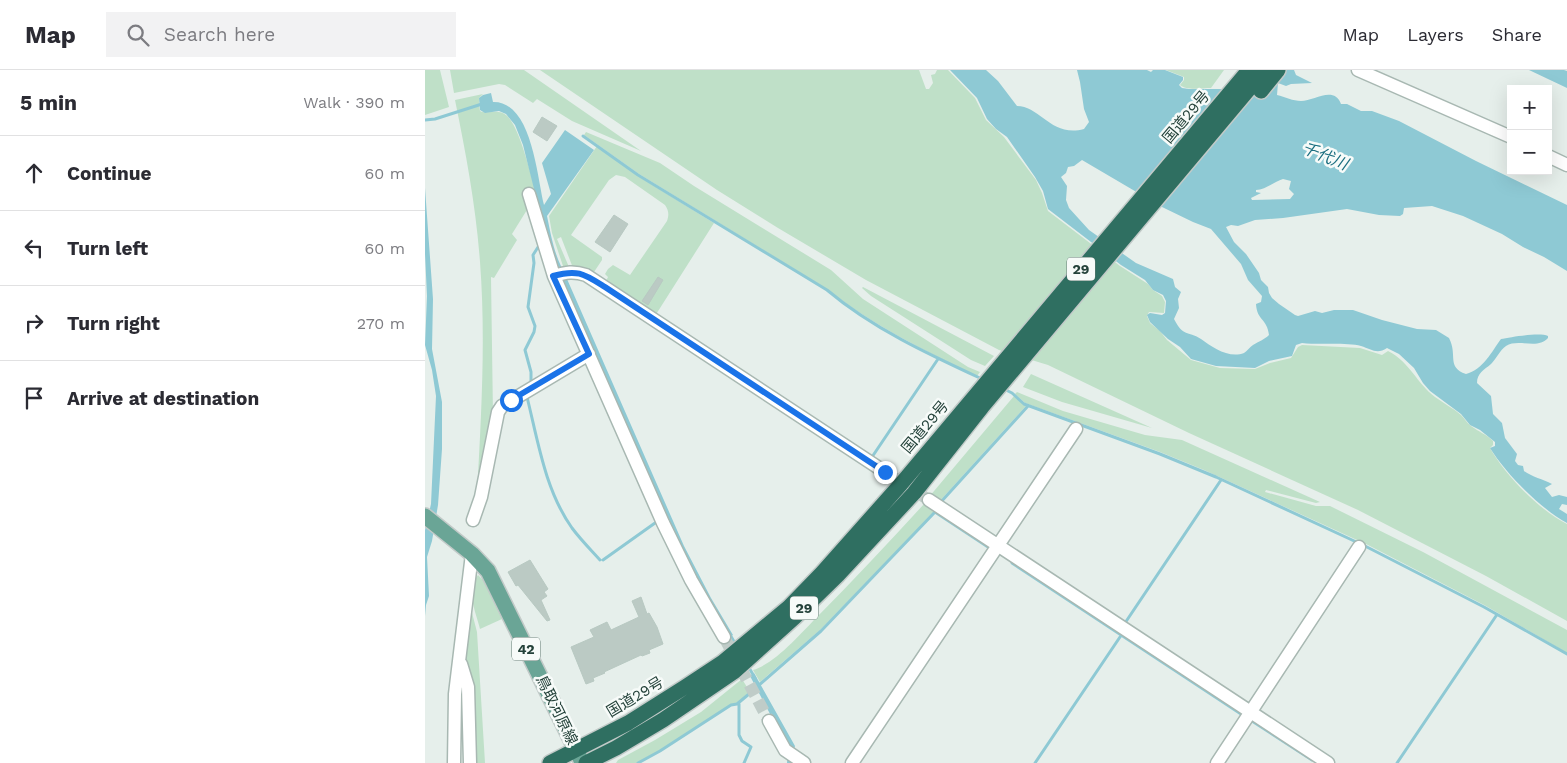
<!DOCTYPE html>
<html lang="en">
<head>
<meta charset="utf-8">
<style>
  :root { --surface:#fff; --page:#f2f2f3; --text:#2b2b33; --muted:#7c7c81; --line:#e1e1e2 }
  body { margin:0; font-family:"Work Sans","Noto Sans JP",sans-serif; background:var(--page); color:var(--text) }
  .controls { position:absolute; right:15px; top:15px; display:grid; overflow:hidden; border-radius:0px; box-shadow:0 5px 20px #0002 }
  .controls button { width:45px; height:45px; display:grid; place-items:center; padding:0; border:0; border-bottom:1px solid var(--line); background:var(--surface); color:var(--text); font:25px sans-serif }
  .stop { position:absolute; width:15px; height:15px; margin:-11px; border:4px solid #1a73e8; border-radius:50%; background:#fff }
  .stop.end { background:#1a73e8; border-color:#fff; box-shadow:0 1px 5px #0008 }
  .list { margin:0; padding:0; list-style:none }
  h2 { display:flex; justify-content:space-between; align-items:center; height:65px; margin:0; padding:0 20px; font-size:21px }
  h2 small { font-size:16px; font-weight:400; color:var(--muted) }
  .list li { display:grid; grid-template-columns:32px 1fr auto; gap:15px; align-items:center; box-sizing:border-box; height:75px; padding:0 20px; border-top:1px solid var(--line) }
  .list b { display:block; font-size:19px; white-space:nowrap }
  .list em { font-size:16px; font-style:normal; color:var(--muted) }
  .icon { flex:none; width:28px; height:28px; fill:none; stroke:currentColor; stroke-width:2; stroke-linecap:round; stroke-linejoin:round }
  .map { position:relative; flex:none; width:1142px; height:693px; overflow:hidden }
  header { display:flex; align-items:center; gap:30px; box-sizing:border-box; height:70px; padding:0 25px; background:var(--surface); border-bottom:1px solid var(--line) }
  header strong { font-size:24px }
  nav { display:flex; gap:28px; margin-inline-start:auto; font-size:18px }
  .search { width:350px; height:45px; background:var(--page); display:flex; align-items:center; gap:12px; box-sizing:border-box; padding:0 18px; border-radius:0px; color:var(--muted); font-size:19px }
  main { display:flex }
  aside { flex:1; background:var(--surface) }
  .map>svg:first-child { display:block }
  .green { fill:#bfe0c8 }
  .water { fill:#8ec9d4; fill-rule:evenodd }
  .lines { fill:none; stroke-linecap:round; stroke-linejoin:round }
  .stream { stroke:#8ec9d4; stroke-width:3 }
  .building { fill:#bbcac4; stroke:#b8c9c2 }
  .minor-tunnel { stroke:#bfccc8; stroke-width:12; stroke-dasharray:12 6; stroke-linecap:butt }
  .minor-casing { stroke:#a8b8b2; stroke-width:15 }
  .major-casing { stroke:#c2cac8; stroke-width:18 }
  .highway-casing { stroke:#c2cac8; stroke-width:18 }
  .minor { stroke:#fff; stroke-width:12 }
  .major { stroke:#6aa596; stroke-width:15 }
  .highway { stroke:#2f6f61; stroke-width:15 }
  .route { stroke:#1a73e8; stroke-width:6 }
  .labels { text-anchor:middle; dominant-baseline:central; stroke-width:5; stroke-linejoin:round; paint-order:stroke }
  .shield { fill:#f7fbf9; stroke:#637a73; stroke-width:1 }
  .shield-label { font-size:14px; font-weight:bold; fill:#24423a }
  .street-label { font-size:15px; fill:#24423a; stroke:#f7fbf9 }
  .water-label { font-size:16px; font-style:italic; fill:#1c6f80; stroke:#f7fbf9 }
</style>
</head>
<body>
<header>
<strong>Map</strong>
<div class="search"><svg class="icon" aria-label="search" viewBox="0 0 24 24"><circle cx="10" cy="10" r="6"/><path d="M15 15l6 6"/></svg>Search here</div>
<nav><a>Map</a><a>Layers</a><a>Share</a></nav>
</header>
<main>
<aside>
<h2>5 min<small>Walk · 390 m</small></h2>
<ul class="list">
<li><svg class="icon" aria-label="ahead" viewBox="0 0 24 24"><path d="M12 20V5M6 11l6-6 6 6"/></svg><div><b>Continue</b></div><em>60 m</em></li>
<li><svg class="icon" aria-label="left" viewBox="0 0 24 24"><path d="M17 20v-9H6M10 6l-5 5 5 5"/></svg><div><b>Turn left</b></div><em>60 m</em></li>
<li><svg class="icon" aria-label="right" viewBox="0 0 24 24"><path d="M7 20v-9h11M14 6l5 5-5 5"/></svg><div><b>Turn right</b></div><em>270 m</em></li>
<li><svg class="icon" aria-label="arrive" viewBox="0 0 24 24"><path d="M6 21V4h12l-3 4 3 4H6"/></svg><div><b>Arrive at destination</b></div></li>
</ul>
</aside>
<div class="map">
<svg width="1142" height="693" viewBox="0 0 1142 693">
  <rect width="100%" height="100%" fill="#e6efeb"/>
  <path class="green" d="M 0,0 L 15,0 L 24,37 L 0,45 Z
    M 25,0 L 99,0 L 216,81 L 147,51 L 112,29 L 108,33 L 80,15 L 74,14 L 29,23 Z
    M 115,0 L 494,0 L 501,19 L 504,19 L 508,13 L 506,5 L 510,4 L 512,0 L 523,0 L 550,28 L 561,50 L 579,67 L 611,110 L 617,123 L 623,141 L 695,196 L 723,214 L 728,220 L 737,226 L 740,232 L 739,243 L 724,242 L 722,246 L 725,253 L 735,261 L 742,270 L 766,290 L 795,298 L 830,299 L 845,293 L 866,288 L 873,277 L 877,275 L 935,278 L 957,285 L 963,281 C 986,293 991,313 1010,327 C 1018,333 1028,338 1036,345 C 1039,348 1042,353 1046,356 C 1054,362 1061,364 1068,371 L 1068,375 L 1065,378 C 1080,405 1114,440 1142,454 L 1142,551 L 1061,506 L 933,440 L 764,363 L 623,295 L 574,280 L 441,210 L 353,158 L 292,120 Z
    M 741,0 L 799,0 L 786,18 C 776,18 762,21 755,15 L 759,10 L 759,7 Z
    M 58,24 L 54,28 L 54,34 L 39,40 L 54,35 L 55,41 C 63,45 73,38 81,45 C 97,57 113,133 118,155 L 105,135 L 87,164 L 92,170 L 69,208 L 66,207 L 68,346 L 52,425 C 56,347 61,270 55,192 C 51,137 41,84 30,30 Z
    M 161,62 L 235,93 L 269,116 L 406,200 L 438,229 L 543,297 L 555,302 L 552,306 C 500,281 447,255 402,219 L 214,104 L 159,65 Z
    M 172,76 L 213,106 L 289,153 L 230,246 L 180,213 L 183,207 L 180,204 L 183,199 L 188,195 L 205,205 L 242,151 C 244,145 244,141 240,135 L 200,107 L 191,105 L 184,110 L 146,165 L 177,187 L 177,190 L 167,205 L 148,198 L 136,167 L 132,169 L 144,197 L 139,199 L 127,163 L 124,146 Z
    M 438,217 L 569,286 L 560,296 L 546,290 L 446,226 L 437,218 Z
    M 606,304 L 727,358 L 637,332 L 598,317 Z
    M 592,322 L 638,341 L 720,365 L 757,370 L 895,432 L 891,433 L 841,420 L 840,422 L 891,436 L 905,436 L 998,482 L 1142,560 L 1142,583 L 1061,536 L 943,475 L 779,400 L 735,382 L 600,333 L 590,324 Z
    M 589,326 L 601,336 L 513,433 L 504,427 Z
    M 499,434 L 510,441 L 395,560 L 335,612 L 328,600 C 351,593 375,564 392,547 C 429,510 464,472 499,434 Z
    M 53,505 L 58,510 L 77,549 L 55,559 C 51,543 40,519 53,505 Z
    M 45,535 L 52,562 L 60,693 L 47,693 L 39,588 Z
    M 317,609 L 325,622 L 312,633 L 306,635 L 236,680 L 212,693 L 191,693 L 193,690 L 230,670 L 276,642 Z"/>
  <path class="water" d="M 525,0 L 561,0 L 573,11 L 592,36 C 615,36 627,68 659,59 L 664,52 L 659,39 L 655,12 L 652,0 L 722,0 L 726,2 L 728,0 L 740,0 L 758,7 L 758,10 L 754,15 L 757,18 L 764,19 L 819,19 L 823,7 L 814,0 L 869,0 L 871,5 L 887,13 L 866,14 L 861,16 L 853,13 L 852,25 C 860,27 868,31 876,31 C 889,31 909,15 916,34 L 922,34 L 936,41 L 947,41 L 974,51 L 1051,91 L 1142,135 L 1142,201 L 1119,187 L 1098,177 L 1077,164 L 1038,146 L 1007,136 L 979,138 L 978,144 L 975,146 L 954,145 L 922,139 L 858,148 L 830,150 L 813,156 L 806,155 L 801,157 L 809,172 L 821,184 L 834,203 L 836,210 L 843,217 L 844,223 L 847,228 L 854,234 L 870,245 L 873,246 L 890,241 L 897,243 L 909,240 L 928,240 L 957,250 L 992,259 L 1011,260 L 1024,268 C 1033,285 1021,297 1041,304 C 1058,300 1067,281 1076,269 C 1086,267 1115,262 1123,266 L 1123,268 C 1113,280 1093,268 1081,276 C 1075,280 1071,289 1066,294 C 1059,300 1052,303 1052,313 L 1066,326 L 1068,344 L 1077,353 L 1080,368 L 1092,384 L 1090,391 L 1093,395 L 1098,396 L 1099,401 C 1107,407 1118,409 1127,414 L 1120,418 L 1127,427 L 1134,425 L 1142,427 L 1142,435 L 1137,434 L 1134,439 L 1142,444 L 1142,453 C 1116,439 1081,404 1065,378 L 1070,376 L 1070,372 L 1055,360 L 1045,355 L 1036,344 L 1005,321 L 998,313 L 989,298 L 974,284 L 962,278 C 952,285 946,279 936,276 C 922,272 894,275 877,273 L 871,275 L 867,286 L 844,291 L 830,298 L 791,296 L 766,289 L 755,277 L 743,269 L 725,252 L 722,245 L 725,243 L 737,245 L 740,243 L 741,231 L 738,225 L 728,220 L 720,210 L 696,195 L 623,139 L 618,121 L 610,107 L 582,67 L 571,59 L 562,49 L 552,28 ZM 657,90 L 737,137 L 768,152 L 786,159 L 816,194 L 823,210 L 837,226 L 836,232 L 831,234 C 832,251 842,248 844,265 C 839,270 834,271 828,275 C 825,277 822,281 819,283 C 804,289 787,277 776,269 C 762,260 759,268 749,249 L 754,238 L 753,229 L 756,222 L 750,217 L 748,209 L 711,193 L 664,160 L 644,138 L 641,130 L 642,116 L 636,107 L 641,103 L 643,97 L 649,96 ZM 858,109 L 866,111 L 864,119 L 869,124 L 865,129 L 827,130 L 826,128 L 836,123 L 831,122 L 831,120 C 840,120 849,112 858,109 Z
    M 1104,0 L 1139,0 L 1142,1 L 1142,18 Z
    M 66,23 L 68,32 C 107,31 112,107 119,135 L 126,124 L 117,93 L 140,60 L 169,80 L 122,146 C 126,165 130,190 142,206 L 142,209 L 259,476 L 286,528 L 308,565 L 303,568 L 271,513 L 135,211 L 118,155 L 98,75 L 90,55 L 81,44 L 74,41 L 60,43 L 55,40 L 54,28 L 58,25 Z
    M 0,118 L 8,229 L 7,279 L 17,332 L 17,379 L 13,435 L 7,471 L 2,487 L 4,526 L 1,535 L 0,546 L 0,460 L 6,434 L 11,326 L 7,300 L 0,275 L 2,226 L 0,184 Z
    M 329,603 L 370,676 L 366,693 L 362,693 L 363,678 L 325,606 Z"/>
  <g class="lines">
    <path class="stream" d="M 0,50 L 10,49 L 57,34
      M 158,66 L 213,105 L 402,220 C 447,258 503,284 557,309
      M 106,314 L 106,302 L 100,280 L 109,262 L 110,256 L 103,237 L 109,193 L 108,185 L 115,174
      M 579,319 L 587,323 L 599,334 L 735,384 L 791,407 L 940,476 L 1059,537 L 1142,584
      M 102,327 C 113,371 120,420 147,458 C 156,470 165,479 175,490
      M 447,387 L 513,289
      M 515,433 L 603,336
      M 178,490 L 230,453
      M 587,493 L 816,644
      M 700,553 L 796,410
      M 304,563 L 311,575
      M 323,596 L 330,608
      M 334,615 L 396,561 L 510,442 L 563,477
      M 314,634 L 314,665 L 317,671 L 326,677 L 319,693
      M 827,651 L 887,690
      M 213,693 L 235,681 L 306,635 L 312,634 L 324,624
      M 610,693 L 695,567
      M 972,693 L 1071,546"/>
  </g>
  <path class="building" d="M 117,47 L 132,56 L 122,71 L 108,62 Z
    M 189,145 L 203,154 L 185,182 L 170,172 Z
    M 233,207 L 238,210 L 223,235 L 217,231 Z
    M 105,490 L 123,519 L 119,522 L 122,526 L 116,530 L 125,550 L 122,551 L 93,515 L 91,516 L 83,502 Z
    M 216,527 L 222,544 L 224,543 L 232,557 L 238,574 L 224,580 L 225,583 L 217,586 L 216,585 L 179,602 L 180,603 L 168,608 L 169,611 L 161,614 L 146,577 L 169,567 L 165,560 L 182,552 L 186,560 L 214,547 L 207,531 Z"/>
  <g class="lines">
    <path class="minor-tunnel" d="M 460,402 L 504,430
      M 299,567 L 344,651"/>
    <g class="minor-casing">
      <path id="minor" d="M 933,0 L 1086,67
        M 1123,86 L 1142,95
        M 104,124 L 129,206 L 238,453 L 266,510 L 299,567
        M 129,206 C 141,202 149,201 161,205 L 460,402
        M 504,430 L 903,693
        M 48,450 L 56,427 L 73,342 L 77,336 L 164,284
        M 36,594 L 43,617 L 45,693
        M 344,651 L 360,680 L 379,693
        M 29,693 L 30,624 L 47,484
        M 427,693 L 651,359
        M 792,693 L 934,477"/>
    </g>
    <g class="major-casing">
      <path id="major" d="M 0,446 L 47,484 L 63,501 L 157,692"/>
    </g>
    <g class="highway-casing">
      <path id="highway" d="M 836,21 L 853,0
        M 125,693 L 203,653 L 260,617 L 298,592 L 364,537 L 397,503 L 476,414 L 824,0
        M 161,693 L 191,678 L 238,650 L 310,601 L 370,547 L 413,505 L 489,423 L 557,337 L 840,0"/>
    </g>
    <use href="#minor" class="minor"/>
    <use href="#major" class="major"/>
    <use href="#highway" class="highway"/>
  </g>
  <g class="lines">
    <path class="route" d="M 86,330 L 164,284 L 128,206 C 153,199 159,204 180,217 L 460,402"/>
  </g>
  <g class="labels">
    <g class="shield">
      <rect x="642" y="187.5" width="28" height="23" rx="4"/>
      <rect x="365" y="526.5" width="28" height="23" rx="4"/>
      <rect x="87" y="567.5" width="28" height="23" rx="4"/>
    </g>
    <g class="shield-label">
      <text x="656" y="199">29</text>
      <text x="379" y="538">29</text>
      <text x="101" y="579">42</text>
    </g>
    <g class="street-label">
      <text transform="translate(761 47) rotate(-50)">国道29号</text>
      <text transform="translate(500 357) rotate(-50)">国道29号</text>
      <text transform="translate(210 627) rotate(-31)">国道29号</text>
      <text transform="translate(132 640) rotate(64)">鳥取河原線</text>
    </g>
    <g class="water-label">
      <text transform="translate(900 86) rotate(22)">千代川</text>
    </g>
  </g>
</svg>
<div class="controls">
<button>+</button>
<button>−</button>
</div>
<div class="stop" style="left:86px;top:330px"></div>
<div class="stop end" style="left:460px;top:402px"></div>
</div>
</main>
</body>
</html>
